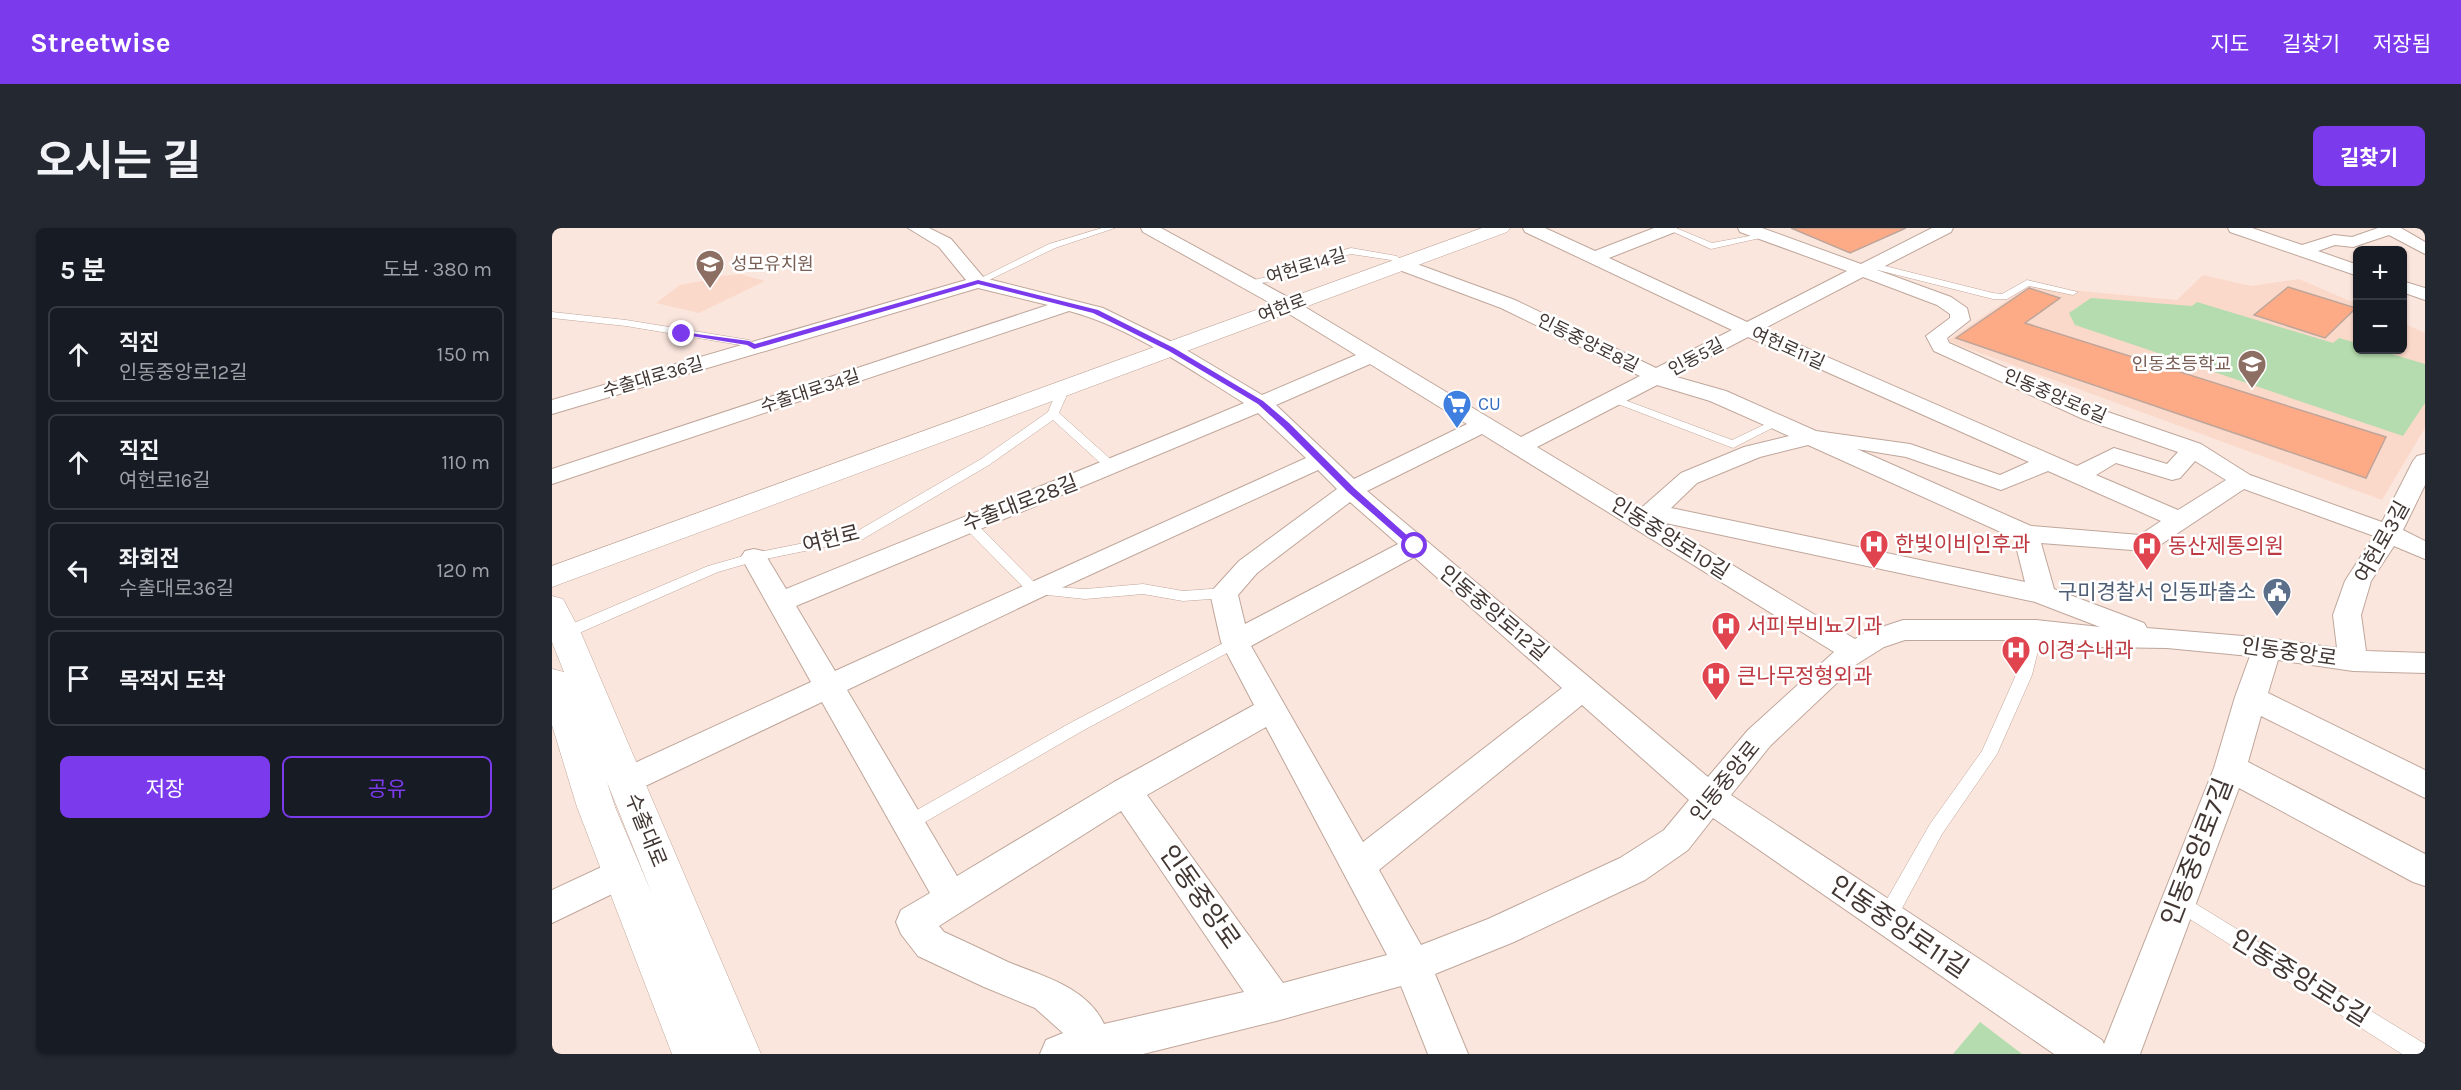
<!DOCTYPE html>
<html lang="ko">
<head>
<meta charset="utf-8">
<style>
  :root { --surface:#171b24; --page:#242831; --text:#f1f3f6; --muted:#9ea1a6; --line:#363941; --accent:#7c3aed }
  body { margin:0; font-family:Karla,"Noto Sans KR",sans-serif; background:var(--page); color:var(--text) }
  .controls { position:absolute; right:18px; top:18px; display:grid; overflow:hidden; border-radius:9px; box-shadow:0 2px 4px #0004 }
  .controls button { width:54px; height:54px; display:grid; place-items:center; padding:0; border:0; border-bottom:2px solid var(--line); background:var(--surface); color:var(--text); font:30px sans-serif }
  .stop { position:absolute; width:18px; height:18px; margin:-14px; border:4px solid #7c3aed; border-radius:50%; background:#fff }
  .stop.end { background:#7c3aed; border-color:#fff; box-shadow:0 2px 6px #0008 }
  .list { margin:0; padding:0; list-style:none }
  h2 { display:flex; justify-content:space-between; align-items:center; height:78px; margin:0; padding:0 24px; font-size:26px }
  h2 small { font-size:20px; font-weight:400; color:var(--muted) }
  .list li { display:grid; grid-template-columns:39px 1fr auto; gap:18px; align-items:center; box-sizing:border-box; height:96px; margin:0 12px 12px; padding:0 12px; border:2px solid var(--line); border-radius:9px }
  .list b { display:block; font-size:22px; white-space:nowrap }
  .list p { margin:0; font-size:20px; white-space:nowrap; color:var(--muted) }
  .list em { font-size:20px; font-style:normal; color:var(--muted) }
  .actions { display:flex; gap:12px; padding:18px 24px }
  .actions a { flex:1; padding:14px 0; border:2px solid var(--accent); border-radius:9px; text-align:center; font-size:21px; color:var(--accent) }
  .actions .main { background:var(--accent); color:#fff }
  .icon { flex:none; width:33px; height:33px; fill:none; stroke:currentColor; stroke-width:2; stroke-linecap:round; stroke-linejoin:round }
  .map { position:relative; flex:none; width:1873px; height:826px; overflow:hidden; border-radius:9px }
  header { display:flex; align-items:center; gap:36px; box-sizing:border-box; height:84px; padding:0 30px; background:var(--accent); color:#fff }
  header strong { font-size:28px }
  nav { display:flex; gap:33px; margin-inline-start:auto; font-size:21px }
  .intro { display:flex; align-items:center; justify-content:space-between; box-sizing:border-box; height:144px; padding:0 36px }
  h1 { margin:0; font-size:42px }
  .button { padding:15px 27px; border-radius:9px; background:var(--accent); color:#fff; font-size:21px; font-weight:700 }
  main { display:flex; gap:36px; padding:0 36px }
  aside { flex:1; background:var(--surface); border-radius:9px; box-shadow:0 2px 4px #0004 }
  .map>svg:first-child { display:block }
  .built { fill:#fbd9ca }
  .green { fill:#b4dcae }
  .building { fill:#fcab86; stroke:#bea59a; stroke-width:1.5 }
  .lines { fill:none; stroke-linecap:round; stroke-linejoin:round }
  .lane-casing { stroke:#bfa69b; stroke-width:1 }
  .street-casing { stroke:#bfa69b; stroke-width:2 }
  .secondary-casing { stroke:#bfa69b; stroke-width:1 }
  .lane { fill:#fff; fill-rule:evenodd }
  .street { fill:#fff; fill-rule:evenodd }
  .secondary { fill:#fff; fill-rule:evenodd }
  .route { fill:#7c3aed }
  .labels { text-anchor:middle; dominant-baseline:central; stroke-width:5; stroke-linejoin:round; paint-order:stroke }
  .far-education-label { font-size:18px; fill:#785e54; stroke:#fff; text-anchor:start }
  .far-street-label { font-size:18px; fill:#413632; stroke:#fff }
  .far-shop-label { font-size:18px; fill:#366cbe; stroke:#fff; text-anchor:start }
  .street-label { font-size:21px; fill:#413632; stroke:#fff }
  .health-label { font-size:21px; fill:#be3a42; stroke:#fff; text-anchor:start }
  .service-label { font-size:21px; fill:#4e5e75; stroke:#fff; text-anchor:end }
  .near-street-label { font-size:26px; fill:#413632; stroke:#fff }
</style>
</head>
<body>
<header>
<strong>Streetwise</strong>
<nav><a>지도</a><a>길찾기</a><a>저장됨</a></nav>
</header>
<div class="intro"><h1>오시는 길</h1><a class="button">길찾기</a></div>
<main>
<aside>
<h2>5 분<small>도보 · 380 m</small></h2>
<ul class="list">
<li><svg class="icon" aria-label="ahead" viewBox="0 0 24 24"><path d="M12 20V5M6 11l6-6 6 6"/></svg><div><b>직진</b><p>인동중앙로12길</p></div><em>150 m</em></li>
<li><svg class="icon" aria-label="ahead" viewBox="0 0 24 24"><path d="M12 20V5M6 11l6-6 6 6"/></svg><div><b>직진</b><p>여헌로16길</p></div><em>110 m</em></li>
<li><svg class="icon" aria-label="left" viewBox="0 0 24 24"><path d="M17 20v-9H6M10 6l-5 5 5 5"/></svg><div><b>좌회전</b><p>수출대로36길</p></div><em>120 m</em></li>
<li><svg class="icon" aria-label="arrive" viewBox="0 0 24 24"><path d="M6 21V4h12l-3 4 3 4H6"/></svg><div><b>목적지 도착</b></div></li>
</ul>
<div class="actions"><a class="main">저장</a><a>공유</a></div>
</aside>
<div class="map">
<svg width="1873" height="826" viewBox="0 0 1873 826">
  <rect width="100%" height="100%" fill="#fbe6dd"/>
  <path class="built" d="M 188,46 L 213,53 L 147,85 L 104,75 L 128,57 L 155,52 L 159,49 Z
    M 1651,47 L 1699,58 L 1747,51 L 1805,76 L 1806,122 L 1850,122 L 1851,95 L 1873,105 L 1873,200 L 1830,272 L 1395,113 L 1476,58 L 1625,72 Z"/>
  <path class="green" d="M 1539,70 L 1640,78 L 1645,74 L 1781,115 L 1787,110 L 1805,115 L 1806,122 L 1826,122 L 1873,136 L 1873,175 L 1851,208 L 1523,97 L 1517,85 Z
    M 1428,794 L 1470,826 L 1401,826 Z"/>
  <path class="building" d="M 1239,0 L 1354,0 L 1298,25 Z
    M 1736,59 L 1804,80 L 1773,110 L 1702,87 Z
    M 1477,60 L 1508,70 L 1473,95 L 1834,209 L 1814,250 L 1404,110 Z"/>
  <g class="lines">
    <g class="lane-casing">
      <path id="lane" d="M 550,0 L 563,0 L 503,20 L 429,56 L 421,54 L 497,16 Z
        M 1113,0 L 1124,0 L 1160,15 L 1213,5 L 1217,8 L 1159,21 Z
        M 799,20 L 845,28 L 853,36 L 848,39 L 839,32 L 799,26 L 758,37 L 725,52 L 694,58 L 689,55 L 719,48 L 752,33 Z
        M 1317,34 L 1441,65 L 1450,66 L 1475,52 L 1526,64 L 1521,67 L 1477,58 L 1455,71 L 1441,71 L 1314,39 L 1314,35 Z
        M 0,84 L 74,92 L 197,112 L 207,119 L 202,122 L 194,118 L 74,98 L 0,90 Z
        M 511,159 L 517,162 L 507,185 L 564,236 L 566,239 L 564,242 L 556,242 L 501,192 L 437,237 L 311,311 L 204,333 L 166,344 L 18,409 L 8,409 L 6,405 L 8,401 L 156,338 L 202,325 L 302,305 L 429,231 L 496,184 L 505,162 Z
        M 1062,168 L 1180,212 L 1220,193 L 1224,191 L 1230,195 L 1181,220 L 1058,173 L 1058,169 Z
        M 416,291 L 421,292 L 486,358 L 533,361 L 591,356 L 631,363 L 672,360 L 679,365 L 672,370 L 631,373 L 591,366 L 533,371 L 477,365 L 411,298 L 409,295 Z
        M 1484,397 L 1491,402 L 1480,447 L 1445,526 L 1390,606 L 1341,697 L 1334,700 L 1327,697 L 1324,691 L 1327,685 L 1378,596 L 1430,523 L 1464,447 L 1477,402 Z
        M 683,409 L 691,414 L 688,418 L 532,502 L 361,601 L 355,603 L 349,601 L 346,596 L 349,591 L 520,494 Z
        M 1626,665 L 1873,816 L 1873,826 L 1850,826 L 1619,679 L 1617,673 L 1619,667 Z"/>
    </g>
    <g class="street-casing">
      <path id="street" d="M 356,0 L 377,0 L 399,11 L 432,50 L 551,80 L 626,117 L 710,167 L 804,127 L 729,81 L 591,4 L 589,0 L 609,0 L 743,73 L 969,209 L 1088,148 L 949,80 L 842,40 L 839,36 L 842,32 L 854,32 L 963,72 L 1104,140 L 1180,102 L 973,4 L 971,0 L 993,0 L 1043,23 L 1102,0 L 1125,0 L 1123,4 L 1057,30 L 1195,94 L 1295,43 L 1188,4 L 1186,0 L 1210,0 L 1309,36 L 1380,0 L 1401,0 L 1399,4 L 1325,42 L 1399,69 L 1415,80 L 1418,92 L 1395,110 L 1397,115 L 1547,181 L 1649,216 L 1698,247 L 1830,294 L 1861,233 L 1865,228 L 1873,226 L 1873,257 L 1851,302 L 1873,313 L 1873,331 L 1842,318 L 1819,353 L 1809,387 L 1814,423 L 1873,425 L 1873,445 L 1801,443 L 1726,432 L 1716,465 L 1873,542 L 1873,570 L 1709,488 L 1696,534 L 1873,626 L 1873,658 L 1861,654 L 1687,560 L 1588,826 L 1502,826 L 1161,590 L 1136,622 L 1093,652 L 962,714 L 883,746 L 916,826 L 876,826 L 849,758 L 728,792 L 591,826 L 488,826 L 494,812 L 511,805 L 483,780 L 432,759 L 366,728 L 349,706 L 344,694 L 349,682 L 378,665 L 270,474 L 85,562 L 74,566 L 63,562 L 58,553 L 63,544 L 259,454 L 189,329 L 193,323 L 202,321 L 211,323 L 234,361 C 387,298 540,239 692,175 C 639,142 578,99 517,83 L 0,256 L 0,241 L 496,77 L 426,60 L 0,186 L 0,172 L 414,52 L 387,19 ZM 1311,49 L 1385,77 L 1398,86 L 1398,90 L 1374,108 L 1382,123 L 1531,191 L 1626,224 L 1615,236 L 1562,220 L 1525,238 L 1211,101 ZM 1196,109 L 1477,234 L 1448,247 L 1358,216 L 1264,203 L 1174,163 L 1121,148 ZM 818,136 L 915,196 L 802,251 L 724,177 ZM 1105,157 L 1158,173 L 1237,208 L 1192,219 L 1129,245 L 1088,281 L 985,219 ZM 706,185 L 754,230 L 283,443 L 244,378 ZM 930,206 L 1282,424 L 1196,502 L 1156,549 L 815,263 ZM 1256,217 L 1462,310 L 1473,354 L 1119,280 L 1145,255 L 1208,229 ZM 1305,221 L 1354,229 L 1449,262 L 1496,243 L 1609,293 L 1588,307 L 1479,298 ZM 1643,233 L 1674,252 L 1626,282 L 1544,247 L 1564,235 L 1620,252 L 1628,250 ZM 766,242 L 785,261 L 687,333 L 658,365 L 669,414 L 702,477 L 562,554 L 405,648 L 295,462 L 492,368 ZM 1692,261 L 1822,308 L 1793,353 L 1781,387 L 1785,420 L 1715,410 L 1595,400 L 1592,395 L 1502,361 L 1489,315 L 1593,323 L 1602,321 ZM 798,274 L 846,316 L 693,396 L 686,367 L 705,345 ZM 1109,294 L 1483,374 L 1548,399 L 1484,392 L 1351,392 L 1312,405 L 1303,411 ZM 862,329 L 1010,460 L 811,614 L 699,418 ZM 1353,412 L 1484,412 L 1547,419 L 1615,420 L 1698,428 L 1683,469 L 1662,540 L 1552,816 L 1550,812 L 1179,567 L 1218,518 L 1305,436 L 1332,419 ZM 1030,477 L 1137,572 L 1112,602 L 1068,630 L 936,691 L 869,717 L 827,642 ZM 714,499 L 835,727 L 731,755 L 595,567 ZM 569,583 L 692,764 L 552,796 C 535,759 490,748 456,734 C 435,724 414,714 392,704 L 387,698 Z
        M 1676,0 L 1700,0 L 1750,17 L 1782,7 L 1800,9 L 1826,0 L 1849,0 L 1873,14 L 1873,26 L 1837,7 L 1801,19 L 1783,17 L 1766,23 L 1806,37 L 1806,48 L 1678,4 Z
        M 1850,53 L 1873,60 L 1873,72 L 1850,64 Z
        M 71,629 L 83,633 L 89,644 L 83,655 L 0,695 L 0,662 Z"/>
    </g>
    <g class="secondary-casing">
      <path id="secondary" d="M 930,0 L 958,0 L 955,4 L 0,359 L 0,338 Z
        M 0,368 L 11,371 L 29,405 L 209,826 L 120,826 L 25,579 L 0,497 L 0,441 L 12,444 L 0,414 ZM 55,554 L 100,666 L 63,579 Z"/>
    </g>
    <use href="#lane" class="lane"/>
    <use href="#street" class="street"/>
    <use href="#secondary" class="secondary"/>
  </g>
  <path class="route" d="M 426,52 L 546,82 L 622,120 L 711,173 L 737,195 L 802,260 L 867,318 L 860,320 L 796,264 L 731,199 L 706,176 L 617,123 L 541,85 L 426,56 L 202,121 L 195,117 L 127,106 L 130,104 L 197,113 L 203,116 Z"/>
  <defs>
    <g id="school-pin" transform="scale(1.5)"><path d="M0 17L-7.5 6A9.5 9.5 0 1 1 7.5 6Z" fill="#8d6e63" stroke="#fff"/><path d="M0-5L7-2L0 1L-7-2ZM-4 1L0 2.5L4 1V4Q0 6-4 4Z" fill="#fff"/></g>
    <g id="supermarket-pin" transform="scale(1.5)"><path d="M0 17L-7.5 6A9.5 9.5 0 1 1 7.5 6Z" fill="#3f7fe0" stroke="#fff"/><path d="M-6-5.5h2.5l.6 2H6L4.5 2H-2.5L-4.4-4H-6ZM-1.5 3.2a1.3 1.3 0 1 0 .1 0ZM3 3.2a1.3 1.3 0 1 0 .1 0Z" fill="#fff"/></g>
    <g id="hospital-pin" transform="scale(1.5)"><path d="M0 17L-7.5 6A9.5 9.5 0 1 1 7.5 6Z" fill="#e0444e" stroke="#fff"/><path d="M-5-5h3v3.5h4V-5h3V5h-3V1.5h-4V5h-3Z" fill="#fff"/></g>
    <g id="civic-pin" transform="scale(1.5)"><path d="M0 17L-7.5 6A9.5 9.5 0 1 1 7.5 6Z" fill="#5c6f8a" stroke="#fff"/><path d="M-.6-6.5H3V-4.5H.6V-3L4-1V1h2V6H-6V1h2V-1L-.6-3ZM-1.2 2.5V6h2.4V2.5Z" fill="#fff"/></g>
  </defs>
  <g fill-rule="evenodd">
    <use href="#school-pin" x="158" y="36"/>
    <use href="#school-pin" x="1700" y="136"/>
    <use href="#supermarket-pin" x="905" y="176"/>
    <use href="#hospital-pin" x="1322" y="316"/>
    <use href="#hospital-pin" x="1595" y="318"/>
    <use href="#civic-pin" x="1725" y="364"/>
    <use href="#hospital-pin" x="1174" y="398"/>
    <use href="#hospital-pin" x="1464" y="422"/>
    <use href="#hospital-pin" x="1164" y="448"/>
  </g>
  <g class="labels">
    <g class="far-education-label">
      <text x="179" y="36">성모유치원</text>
      <text x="1679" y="136" text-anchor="end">인동초등학교</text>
    </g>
    <g class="far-street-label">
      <text transform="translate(754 38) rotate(-17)">여헌로14길</text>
      <text transform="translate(730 80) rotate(-21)">여헌로</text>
      <text transform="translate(1036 115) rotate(26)">인동중앙로8길</text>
      <text transform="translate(1236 120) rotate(24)">여헌로11길</text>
      <text transform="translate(1144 129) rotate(-28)">인동5길</text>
      <text transform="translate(101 149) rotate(-16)">수출대로36길</text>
      <text transform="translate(258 163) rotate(-18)">수출대로34길</text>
      <text transform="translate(1503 168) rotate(23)">인동중앙로6길</text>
    </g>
    <g class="far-shop-label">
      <text x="926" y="176">CU</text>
    </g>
    <g class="street-label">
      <text transform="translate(468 275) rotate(-21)">수출대로28길</text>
      <text transform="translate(1118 310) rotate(32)">인동중앙로10길</text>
      <text transform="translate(279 311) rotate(-14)">여헌로</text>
      <text transform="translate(1830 314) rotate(-61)">여헌로3길</text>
      <text transform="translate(942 385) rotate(40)">인동중앙로12길</text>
      <text transform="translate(1737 424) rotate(8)">인동중앙로</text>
      <text transform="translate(1173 553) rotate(-51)">인동중앙로</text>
      <text transform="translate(94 602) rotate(68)">수출대로</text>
    </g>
    <g class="health-label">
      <text x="1343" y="316">한빛이비인후과</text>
      <text x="1616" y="318">동산제통의원</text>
      <text x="1195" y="398">서피부비뇨기과</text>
      <text x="1485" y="422">이경수내과</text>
      <text x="1185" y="448">큰나무정형외과</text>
    </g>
    <g class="service-label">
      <text x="1704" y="364">구미경찰서 인동파출소</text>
    </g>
    <g class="near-street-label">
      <text transform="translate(1645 624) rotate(-69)">인동중앙로7길</text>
      <text transform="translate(648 669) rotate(55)">인동중앙로</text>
      <text transform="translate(1347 699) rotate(34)">인동중앙로11길</text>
      <text transform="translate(1748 750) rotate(32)">인동중앙로5길</text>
    </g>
  </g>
</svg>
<div class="controls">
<button>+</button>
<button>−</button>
</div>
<div class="stop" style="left:863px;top:318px"></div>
<div class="stop end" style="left:130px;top:106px"></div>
</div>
</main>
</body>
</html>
